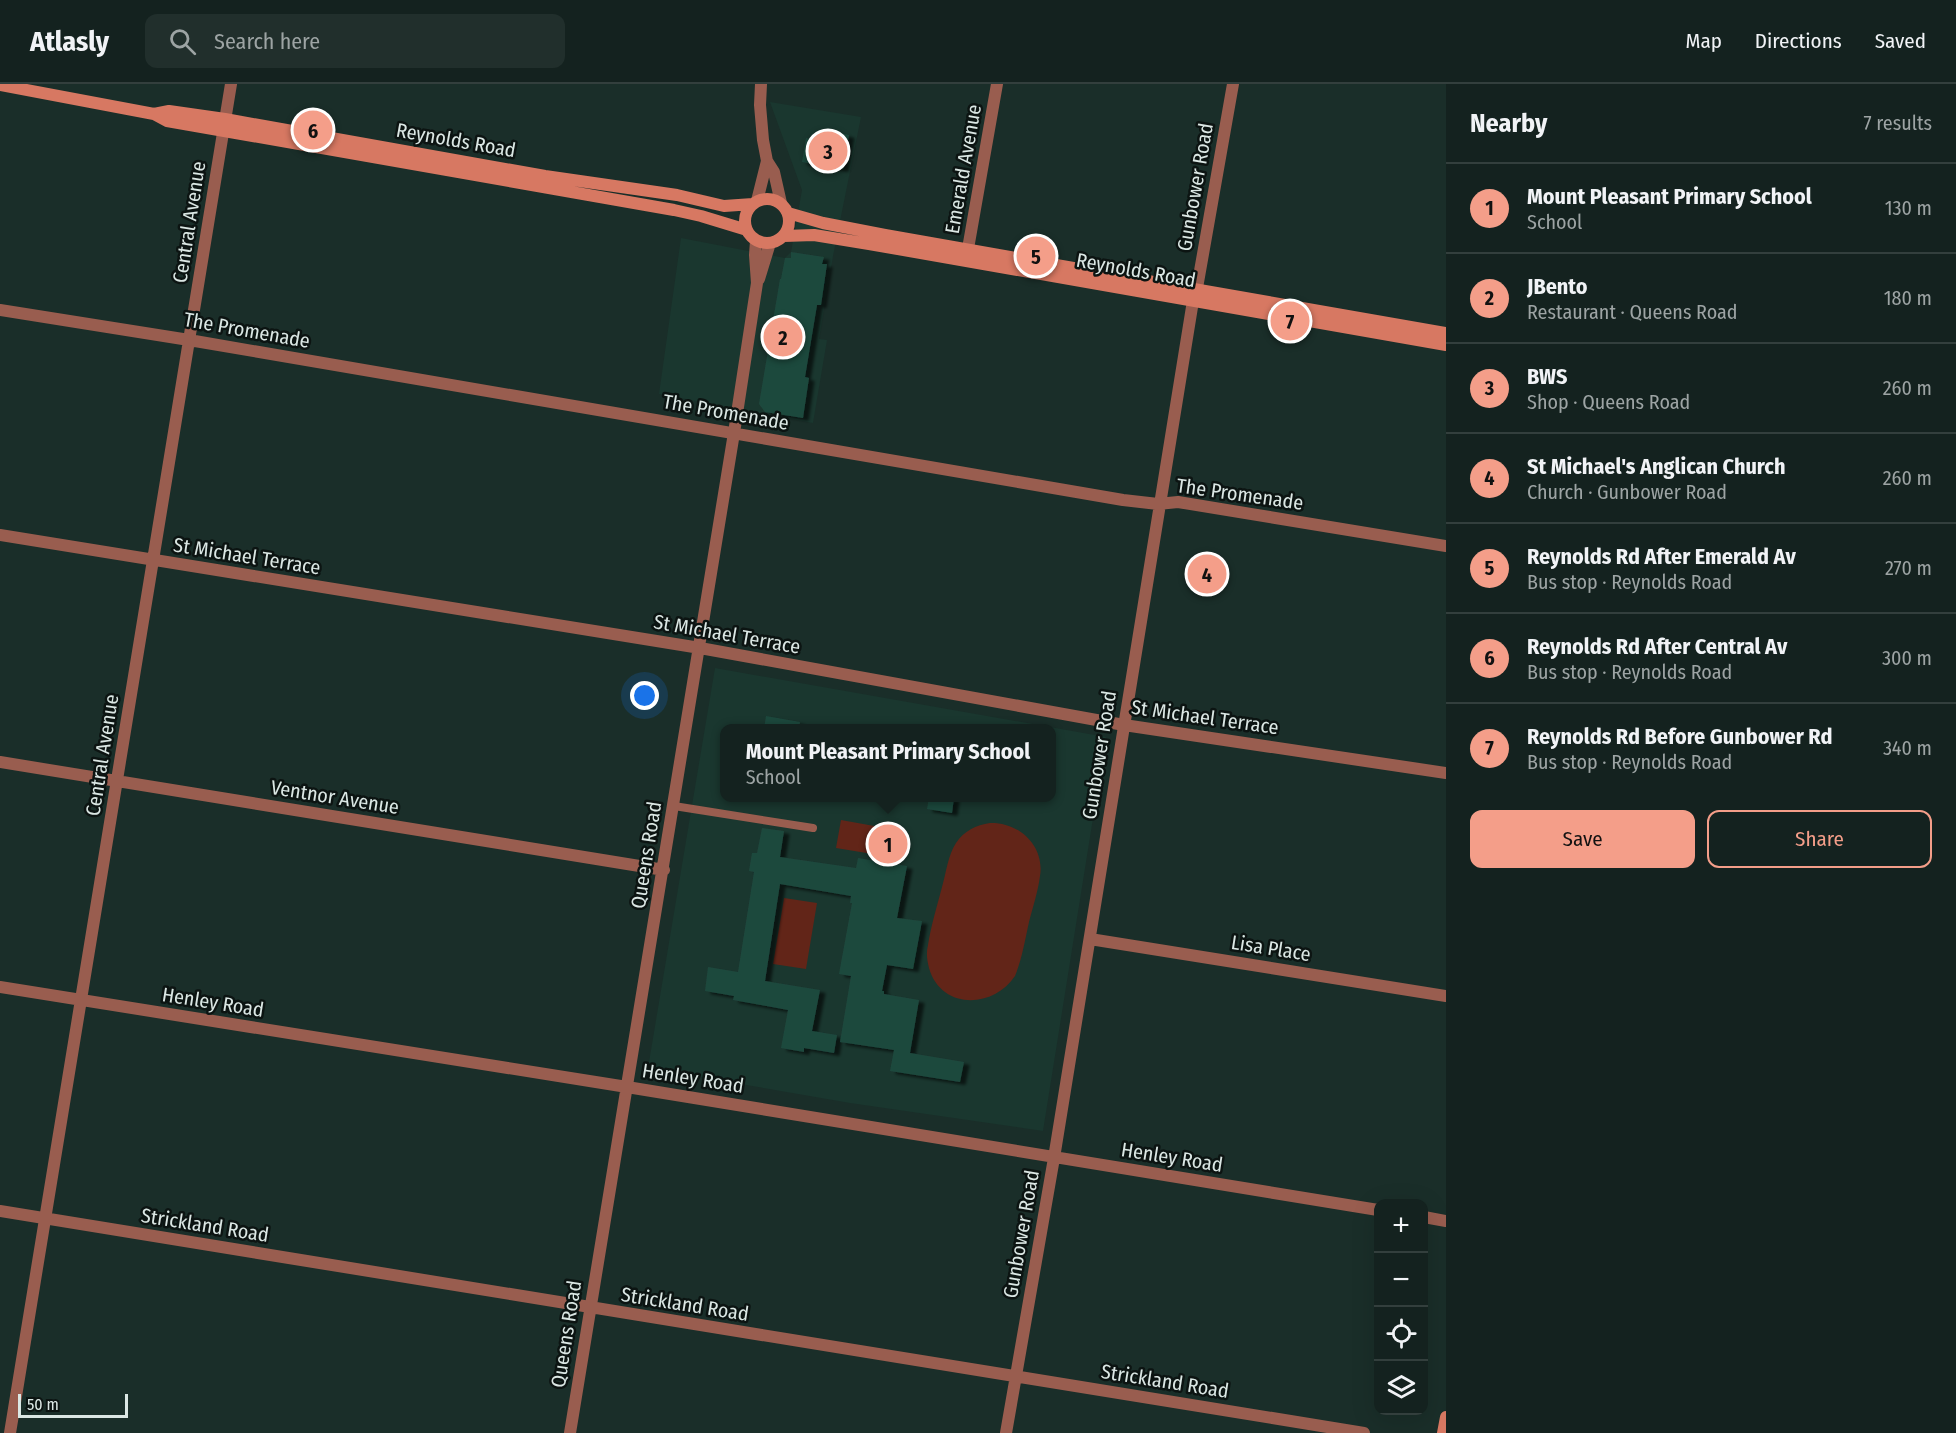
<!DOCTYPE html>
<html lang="en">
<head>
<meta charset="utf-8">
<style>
  :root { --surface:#14221f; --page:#212f2c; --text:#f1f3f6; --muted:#9da4a4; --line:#333f3d; --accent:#f49e89 }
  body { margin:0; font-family:"Fira Sans Condensed",sans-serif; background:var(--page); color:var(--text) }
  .controls { position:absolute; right:18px; bottom:18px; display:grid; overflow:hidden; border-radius:12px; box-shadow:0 6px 24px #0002 }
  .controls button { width:54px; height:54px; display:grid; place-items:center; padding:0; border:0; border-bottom:2px solid var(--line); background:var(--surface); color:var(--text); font:30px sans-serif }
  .scale { position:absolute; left:18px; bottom:15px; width:110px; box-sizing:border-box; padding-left:6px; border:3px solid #dbe7e4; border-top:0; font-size:16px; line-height:21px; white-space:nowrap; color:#dbe7e4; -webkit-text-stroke:4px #0c1412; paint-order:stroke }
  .you { position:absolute; left:645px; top:612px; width:21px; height:21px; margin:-15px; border:4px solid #fff; border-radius:50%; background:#1a73e8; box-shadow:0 0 0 9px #1a73e833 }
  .badge { display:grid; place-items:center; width:39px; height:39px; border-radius:50%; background:var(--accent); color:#111; font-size:20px; font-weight:700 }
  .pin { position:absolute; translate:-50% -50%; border:3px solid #fff; box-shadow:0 2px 6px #0006 }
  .popup { position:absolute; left:720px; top:640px; width:336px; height:78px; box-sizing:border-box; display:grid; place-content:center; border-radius:12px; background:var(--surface); filter:drop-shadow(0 2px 4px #0005); font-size:20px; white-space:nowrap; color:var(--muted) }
  .popup b { font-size:22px; color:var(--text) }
  .popup::after { content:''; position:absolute; left:50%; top:100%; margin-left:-12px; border:12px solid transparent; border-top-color:var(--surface) }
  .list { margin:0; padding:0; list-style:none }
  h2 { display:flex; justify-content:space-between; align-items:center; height:78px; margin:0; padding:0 24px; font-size:26px }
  h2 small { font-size:20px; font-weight:400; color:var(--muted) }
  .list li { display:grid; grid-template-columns:39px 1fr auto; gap:18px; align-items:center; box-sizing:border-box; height:90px; padding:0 24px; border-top:2px solid var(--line) }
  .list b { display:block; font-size:22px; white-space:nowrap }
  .list p { margin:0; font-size:20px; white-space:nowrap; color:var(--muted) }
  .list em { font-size:20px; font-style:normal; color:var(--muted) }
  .actions { display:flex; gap:12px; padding:18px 24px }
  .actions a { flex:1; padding:14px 0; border:2px solid var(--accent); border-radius:12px; text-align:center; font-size:21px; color:var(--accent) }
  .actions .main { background:var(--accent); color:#111 }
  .icon { flex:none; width:33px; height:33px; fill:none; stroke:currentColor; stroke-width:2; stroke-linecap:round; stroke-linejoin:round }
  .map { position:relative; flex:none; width:1446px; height:1349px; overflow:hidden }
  header { display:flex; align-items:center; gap:36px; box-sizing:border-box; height:84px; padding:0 30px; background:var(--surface); border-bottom:2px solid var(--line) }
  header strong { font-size:28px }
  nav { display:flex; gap:33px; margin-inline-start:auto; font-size:21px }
  .search { width:420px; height:54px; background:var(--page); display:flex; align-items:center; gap:15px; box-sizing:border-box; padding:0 21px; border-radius:12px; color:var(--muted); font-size:22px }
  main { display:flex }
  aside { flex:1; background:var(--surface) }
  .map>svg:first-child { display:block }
  .built { fill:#1a372f; fill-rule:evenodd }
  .green { fill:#622518 }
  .building { fill:#1f483e; filter:url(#shadow) }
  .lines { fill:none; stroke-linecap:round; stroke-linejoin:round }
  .lane { stroke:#995d4f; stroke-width:8 }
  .street { stroke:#995d4f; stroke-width:12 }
  .secondary { stroke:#d77862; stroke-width:12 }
  .labels { text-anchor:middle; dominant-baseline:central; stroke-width:5; stroke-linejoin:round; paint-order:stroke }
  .street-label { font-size:20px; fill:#dbe7e4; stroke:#0c1412 }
</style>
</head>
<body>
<header>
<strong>Atlasly</strong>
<div class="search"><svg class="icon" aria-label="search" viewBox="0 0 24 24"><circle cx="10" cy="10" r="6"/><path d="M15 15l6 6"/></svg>Search here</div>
<nav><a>Map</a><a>Directions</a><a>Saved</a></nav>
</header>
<main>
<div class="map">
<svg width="1446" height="1349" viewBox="0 0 1446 1349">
  <defs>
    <filter id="shadow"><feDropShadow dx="5.5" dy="3" stdDeviation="1.5" flood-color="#0009"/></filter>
  </defs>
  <rect width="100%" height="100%" fill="#1a2e29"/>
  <path class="built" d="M 770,18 L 861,33 L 833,172 L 819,255 L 827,256 L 813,339 L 659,310 L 681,154 L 785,174 L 791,168 L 802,106 Z
    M 715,584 L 1106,653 L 1043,1047 L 850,1019 L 648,984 ZM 724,644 L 1052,644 L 1052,714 L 724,714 Z"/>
  <path class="green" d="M 841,736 L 902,747 L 897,774 L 836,764 Z
    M 990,739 C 1019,738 1045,762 1040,792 C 1038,807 1033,823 1029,838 C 1025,856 1022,875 1015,892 C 993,925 941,926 929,884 C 927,876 926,869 928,861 C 931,842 937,822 942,803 C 946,789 948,771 956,759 C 964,747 976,741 990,739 Z
    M 784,814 L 817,819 L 806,885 L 773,880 Z"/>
  <path class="building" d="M 828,47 L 849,51 L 843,85 L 802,78 L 806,54 L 826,58 Z
    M 791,168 L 824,173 L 822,180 L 827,180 L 821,221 L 817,221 L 805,293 L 809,294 L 803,334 L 765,328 L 759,320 L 780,195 L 781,195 L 785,174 L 791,174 Z
    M 766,632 L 800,638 L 799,645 L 764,645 Z
    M 929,714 L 954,714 L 952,729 L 927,725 Z
    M 762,744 L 784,747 L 780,773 L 856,784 L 858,774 L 907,782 L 897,834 L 922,837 L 913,885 L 887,881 L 882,907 L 884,907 L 884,910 L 919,916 L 910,969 L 964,978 L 960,998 L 890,987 L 894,966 L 840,958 L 851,892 L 839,890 L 852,819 L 850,819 L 851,812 L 780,800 L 765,897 L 820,906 L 812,947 L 837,951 L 834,969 L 804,964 L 804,968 L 781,964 L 788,926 L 733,916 L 734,912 L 705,907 L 708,883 L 738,888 L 754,788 L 749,787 L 752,769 L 757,769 Z"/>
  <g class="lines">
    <path class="lane" d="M 674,722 L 813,744"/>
    <path class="street" d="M 761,0 L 760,21 L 763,56 L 767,77 L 774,88 L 781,119
      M 757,117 L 767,77
      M 966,176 L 997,0
      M 759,195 L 770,159
      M 0,226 L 189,256 L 1123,416 L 1158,420 L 1178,418 L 1446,462
      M 0,451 L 700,564 L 1124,641 L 1446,689
      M 0,678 L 664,786
      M 1090,855 L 1446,912
      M 0,903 L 627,1003 L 1378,1126
      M 0,1127 L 1364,1349
      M 1424,1133 L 1446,1137
      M 10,1349 L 231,0
      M 570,1349 L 734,349 L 757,199 L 755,171 L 756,157
      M 1006,1349 L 1054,1074 L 1192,223 L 1197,204 L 1233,0"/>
    <path class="secondary" d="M 0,1 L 154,30 L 167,37 L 674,126 L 701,132 L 747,146
      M 154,30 L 169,27 L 225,35 L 545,92 L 677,111 L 724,122 L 753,120
      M745 137a22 22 0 1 1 44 0a22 22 0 1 1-44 0Z
      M 788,129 L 823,139 L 885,151 L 1446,249
      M 784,152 L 814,151 L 869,160 L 1446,261
      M 1443,1349 L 1446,1333"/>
  </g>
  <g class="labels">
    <g class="street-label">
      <text transform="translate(456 56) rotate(10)">Reynolds Road</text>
      <text transform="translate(963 85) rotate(-80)">Emerald Avenue</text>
      <text transform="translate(1195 103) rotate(-80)">Gunbower Road</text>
      <text transform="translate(189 138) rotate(-81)">Central Avenue</text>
      <text transform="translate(1136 186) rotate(10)">Reynolds Road</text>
      <text transform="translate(247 246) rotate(10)">The Promenade</text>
      <text transform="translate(726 328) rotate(10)">The Promenade</text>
      <text transform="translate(1240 410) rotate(8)">The Promenade</text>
      <text transform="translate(247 472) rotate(9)">St Michael Terrace</text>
      <text transform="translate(727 550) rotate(10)">St Michael Terrace</text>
      <text transform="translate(1205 633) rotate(8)">St Michael Terrace</text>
      <text transform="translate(102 671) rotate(-81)">Central Avenue</text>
      <text transform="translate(1099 671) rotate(-81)">Gunbower Road</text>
      <text transform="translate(335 713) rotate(9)">Ventnor Avenue</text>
      <text transform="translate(646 771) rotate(-81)">Queens Road</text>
      <text transform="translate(1271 864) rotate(9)">Lisa Place</text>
      <text transform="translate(213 918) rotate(9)">Henley Road</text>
      <text transform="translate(693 994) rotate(9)">Henley Road</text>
      <text transform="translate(1172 1073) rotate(9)">Henley Road</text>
      <text transform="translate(205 1141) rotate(9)">Strickland Road</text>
      <text transform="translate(1021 1150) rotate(-80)">Gunbower Road</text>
      <text transform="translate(685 1220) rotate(9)">Strickland Road</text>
      <text transform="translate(566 1250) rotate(-81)">Queens Road</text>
      <text transform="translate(1165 1297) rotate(9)">Strickland Road</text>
    </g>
  </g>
</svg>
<div class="controls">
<button>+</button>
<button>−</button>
<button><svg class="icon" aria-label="locate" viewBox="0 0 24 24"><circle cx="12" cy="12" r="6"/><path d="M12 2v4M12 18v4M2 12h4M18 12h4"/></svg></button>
<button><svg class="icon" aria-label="layers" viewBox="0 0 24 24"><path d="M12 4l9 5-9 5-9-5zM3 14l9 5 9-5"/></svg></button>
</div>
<div class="scale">50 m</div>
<div class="you"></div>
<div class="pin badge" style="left:888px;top:760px">1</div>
<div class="popup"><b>Mount Pleasant Primary School</b>School</div>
<div class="pin badge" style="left:783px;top:253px">2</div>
<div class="pin badge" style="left:828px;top:67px">3</div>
<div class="pin badge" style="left:1207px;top:490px">4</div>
<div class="pin badge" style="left:1036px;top:172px">5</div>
<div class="pin badge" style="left:313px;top:46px">6</div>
<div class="pin badge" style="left:1290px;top:237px">7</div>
</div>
<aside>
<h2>Nearby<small>7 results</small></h2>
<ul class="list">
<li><span class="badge">1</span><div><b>Mount Pleasant Primary School</b><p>School</p></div><em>130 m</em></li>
<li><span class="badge">2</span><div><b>JBento</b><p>Restaurant · Queens Road</p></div><em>180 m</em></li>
<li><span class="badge">3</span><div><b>BWS</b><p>Shop · Queens Road</p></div><em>260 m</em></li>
<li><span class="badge">4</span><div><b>St Michael's Anglican Church</b><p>Church · Gunbower Road</p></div><em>260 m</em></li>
<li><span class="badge">5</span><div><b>Reynolds Rd After Emerald Av</b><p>Bus stop · Reynolds Road</p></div><em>270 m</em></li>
<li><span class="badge">6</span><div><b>Reynolds Rd After Central Av</b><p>Bus stop · Reynolds Road</p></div><em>300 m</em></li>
<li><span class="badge">7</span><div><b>Reynolds Rd Before Gunbower Rd</b><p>Bus stop · Reynolds Road</p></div><em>340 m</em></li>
</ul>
<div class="actions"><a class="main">Save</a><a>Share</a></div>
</aside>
</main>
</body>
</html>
